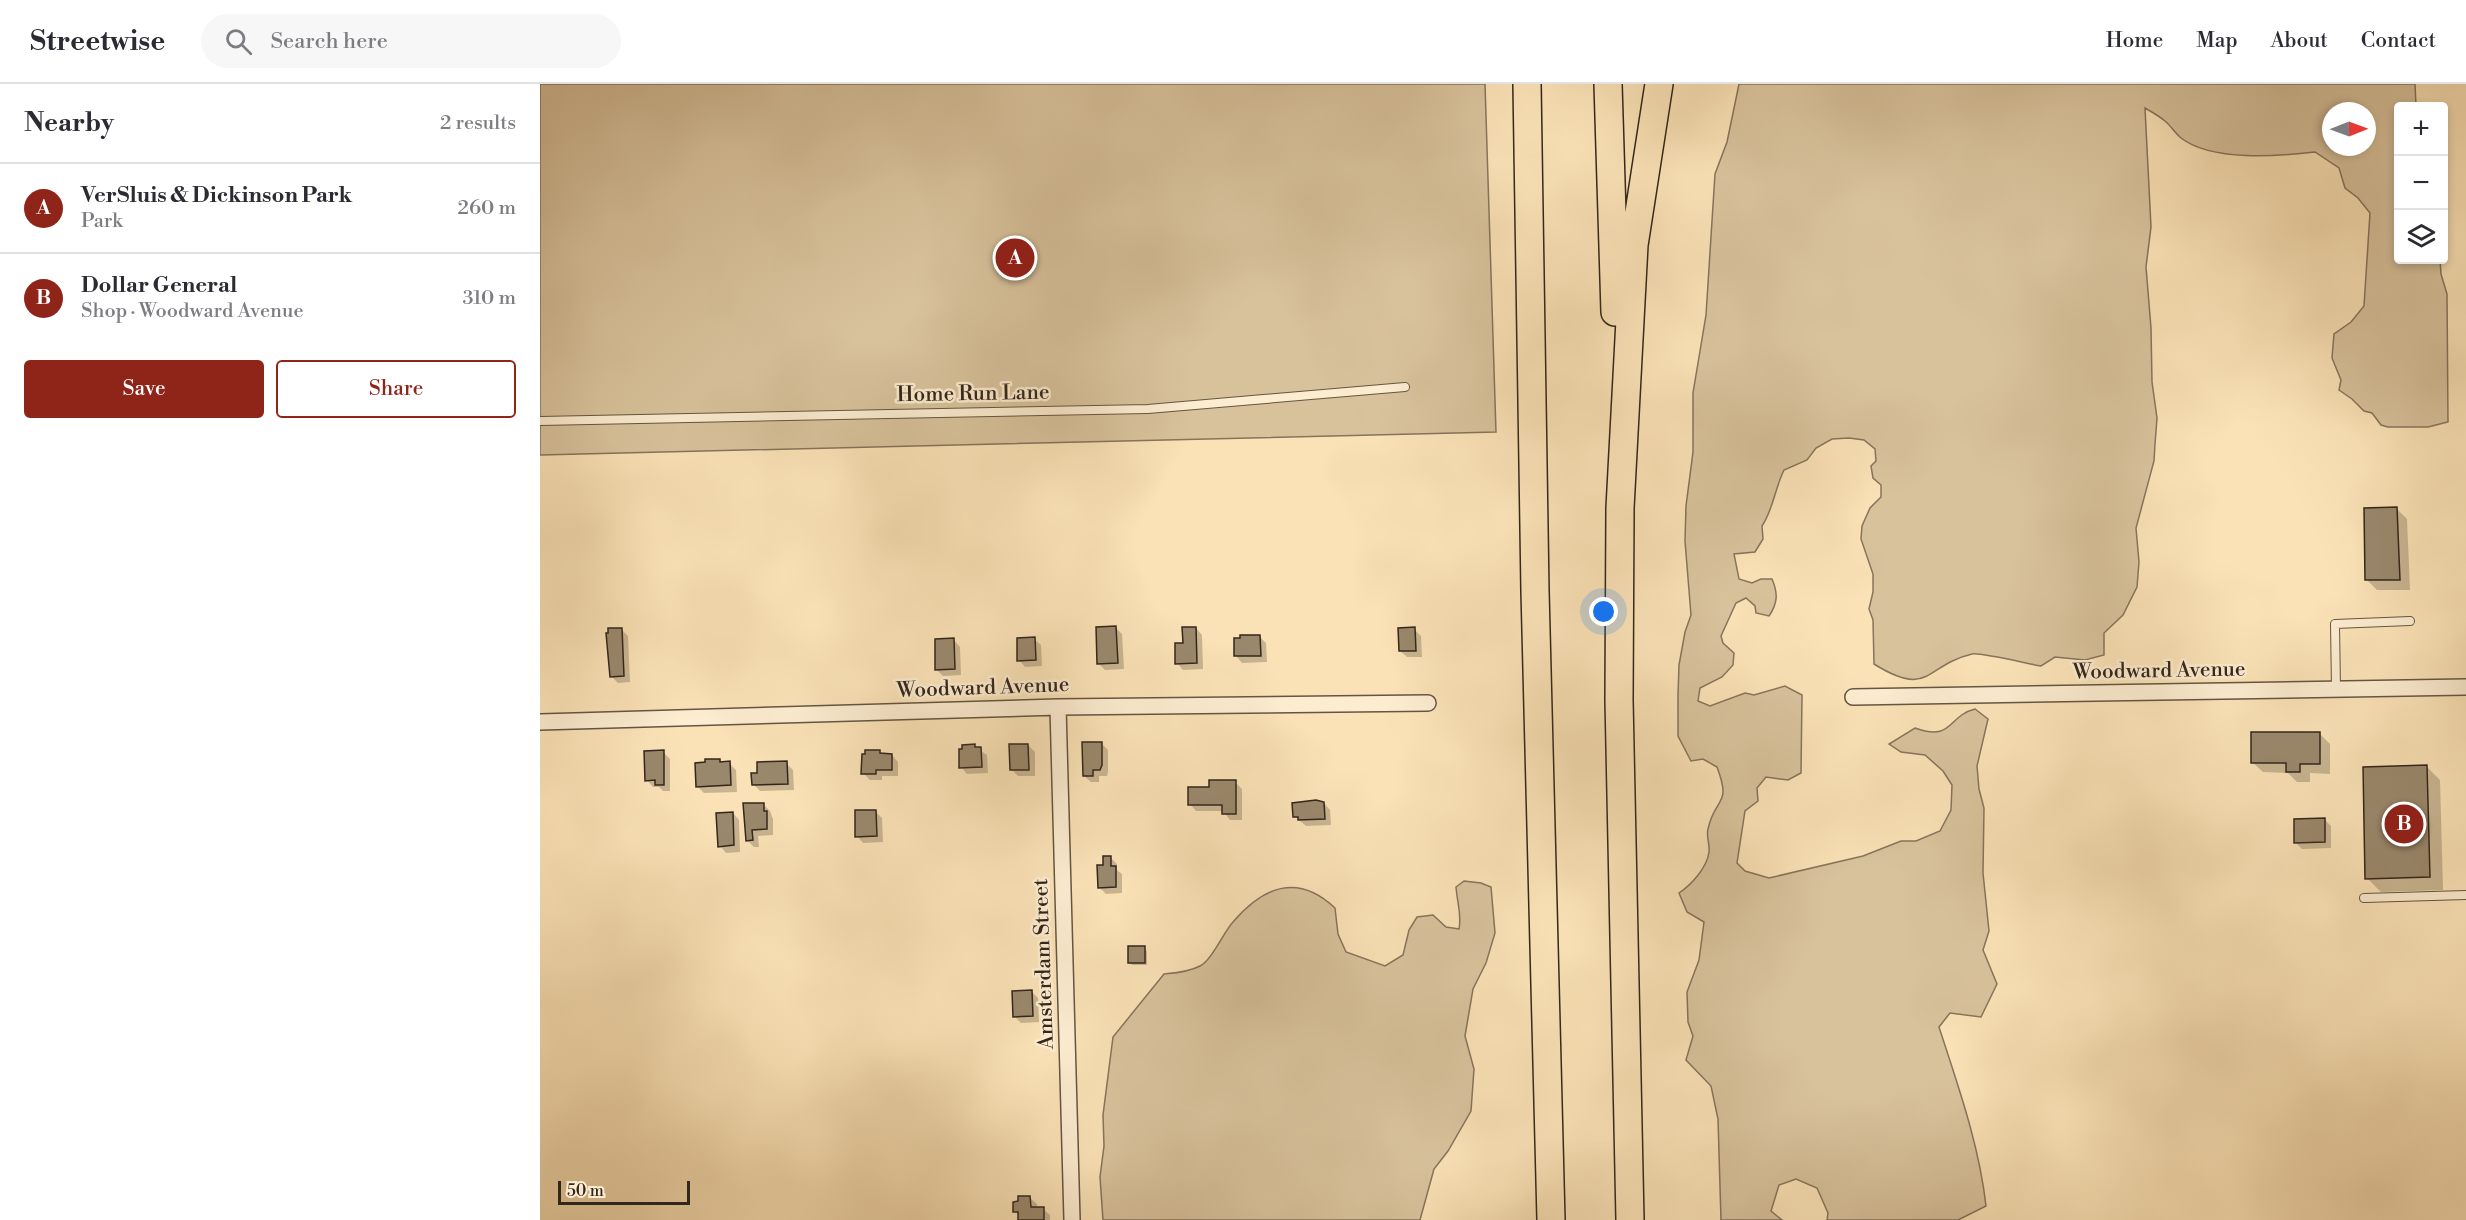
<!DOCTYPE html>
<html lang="en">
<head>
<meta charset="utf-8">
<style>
  :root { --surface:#fff; --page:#f7f7f7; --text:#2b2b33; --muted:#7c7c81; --line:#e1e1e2; --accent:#8f2418 }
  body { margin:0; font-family:"Libre Bodoni",serif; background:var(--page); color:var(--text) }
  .controls { position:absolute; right:18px; top:18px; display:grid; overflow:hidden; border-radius:6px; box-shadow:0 3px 9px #0003 }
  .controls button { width:54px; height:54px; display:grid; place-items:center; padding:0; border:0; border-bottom:2px solid var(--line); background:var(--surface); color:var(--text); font:30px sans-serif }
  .compass { position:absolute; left:1782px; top:18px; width:54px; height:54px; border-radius:50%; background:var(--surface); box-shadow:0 3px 9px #0003; rotate:89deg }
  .scale { position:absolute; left:18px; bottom:15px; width:132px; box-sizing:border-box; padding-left:6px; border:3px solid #33261c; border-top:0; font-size:16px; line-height:21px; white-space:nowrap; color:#33261c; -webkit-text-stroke:4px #fcecd0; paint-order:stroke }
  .you { position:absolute; left:1064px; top:528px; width:21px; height:21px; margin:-15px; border:4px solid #fff; border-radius:50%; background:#1a73e8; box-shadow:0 0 0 9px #1a73e833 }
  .badge { display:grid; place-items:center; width:39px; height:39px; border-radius:50%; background:var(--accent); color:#fff; font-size:20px; font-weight:700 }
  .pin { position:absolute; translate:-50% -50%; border:3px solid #fff; box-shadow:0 2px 6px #0006 }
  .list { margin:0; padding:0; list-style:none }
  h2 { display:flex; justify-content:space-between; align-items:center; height:78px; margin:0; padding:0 24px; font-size:26px }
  h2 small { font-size:20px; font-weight:400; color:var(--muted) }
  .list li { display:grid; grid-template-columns:39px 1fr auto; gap:18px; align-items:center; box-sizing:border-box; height:90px; padding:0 24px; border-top:2px solid var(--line) }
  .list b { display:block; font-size:22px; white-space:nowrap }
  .list p { margin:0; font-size:20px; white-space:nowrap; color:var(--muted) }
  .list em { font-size:20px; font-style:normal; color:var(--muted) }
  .actions { display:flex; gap:12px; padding:18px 24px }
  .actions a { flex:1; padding:14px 0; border:2px solid var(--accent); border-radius:6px; text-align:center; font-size:21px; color:var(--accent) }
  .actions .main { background:var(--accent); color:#fff }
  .icon { flex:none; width:33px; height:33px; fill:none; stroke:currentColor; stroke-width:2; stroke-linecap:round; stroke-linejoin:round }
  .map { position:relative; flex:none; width:1926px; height:1136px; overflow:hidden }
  header { display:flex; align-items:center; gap:36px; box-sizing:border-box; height:84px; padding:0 30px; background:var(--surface); border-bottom:2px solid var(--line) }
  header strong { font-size:28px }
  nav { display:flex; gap:33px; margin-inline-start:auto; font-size:21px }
  .search { width:420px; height:54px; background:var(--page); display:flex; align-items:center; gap:15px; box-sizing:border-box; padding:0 21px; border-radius:33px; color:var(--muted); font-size:22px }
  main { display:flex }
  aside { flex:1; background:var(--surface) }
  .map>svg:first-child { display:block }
  .green { fill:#d8c29c; stroke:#86745c; stroke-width:1.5; fill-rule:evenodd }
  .shadow { fill:#0003 }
  .building { fill:#9a886c; stroke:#33261c; stroke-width:1.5 }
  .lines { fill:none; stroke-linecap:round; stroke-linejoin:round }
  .lane-casing { stroke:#655542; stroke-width:10 }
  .street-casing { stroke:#655542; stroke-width:18 }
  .highway-casing { stroke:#33261c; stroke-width:30 }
  .lane { stroke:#fcecd0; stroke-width:8 }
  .street { stroke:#fcecd0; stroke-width:15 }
  .highway { stroke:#fae2b6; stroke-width:27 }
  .labels { text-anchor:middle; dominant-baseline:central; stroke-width:5; stroke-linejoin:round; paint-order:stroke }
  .street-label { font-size:21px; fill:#33261c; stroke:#fcecd0 }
</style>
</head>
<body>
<header>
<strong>Streetwise</strong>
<div class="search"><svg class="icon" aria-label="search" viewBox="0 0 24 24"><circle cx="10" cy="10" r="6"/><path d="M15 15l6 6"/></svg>Search here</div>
<nav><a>Home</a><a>Map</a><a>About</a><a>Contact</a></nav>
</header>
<main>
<aside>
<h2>Nearby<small>2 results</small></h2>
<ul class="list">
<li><span class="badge">A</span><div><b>VerSluis &amp; Dickinson Park</b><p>Park</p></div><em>260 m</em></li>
<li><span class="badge">B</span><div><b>Dollar General</b><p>Shop · Woodward Avenue</p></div><em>310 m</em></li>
</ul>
<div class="actions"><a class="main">Save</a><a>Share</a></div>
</aside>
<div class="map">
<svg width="1926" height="1136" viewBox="0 0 1926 1136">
  <rect width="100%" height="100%" fill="#fae2b6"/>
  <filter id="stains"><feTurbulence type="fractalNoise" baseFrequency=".00333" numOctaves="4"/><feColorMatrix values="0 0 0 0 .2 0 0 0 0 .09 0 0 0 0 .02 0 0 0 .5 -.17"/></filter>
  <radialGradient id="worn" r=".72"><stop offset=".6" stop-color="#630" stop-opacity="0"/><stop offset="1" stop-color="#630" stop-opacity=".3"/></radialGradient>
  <path class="green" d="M 0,0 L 945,0 L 956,348 L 0,371 Z
    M 1199,0 L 1875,0 L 1876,22 L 1858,22 L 1858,176 L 1900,176 L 1901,190 L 1907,210 L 1908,338 L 1888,343 L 1848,343 L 1841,341 L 1832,329 L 1824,327 L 1812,315 L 1799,306 L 1801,296 L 1792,274 L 1794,250 L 1811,238 L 1824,222 L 1830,129 L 1818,114 L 1805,104 L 1799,84 L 1775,68 C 1739,72 1672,78 1641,54 C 1635,49 1631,42 1625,37 C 1619,32 1612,28 1605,24 L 1611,143 L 1606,183 L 1611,244 L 1612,298 L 1617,334 L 1615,360 L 1614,377 L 1596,444 L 1599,478 L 1597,503 L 1583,531 L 1564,549 L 1564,571 L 1545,576 L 1515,573 L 1501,582 C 1489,580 1439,568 1432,570 C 1385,581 1390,615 1334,580 L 1333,536 L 1329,525 L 1333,508 L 1333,490 L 1321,455 L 1322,442 L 1330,424 L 1341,413 L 1341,401 L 1333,394 L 1331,382 L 1336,377 L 1335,365 L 1324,356 L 1309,354 L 1292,355 L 1276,364 L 1267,376 L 1244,386 C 1235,404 1233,426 1222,442 L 1223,455 L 1215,468 L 1194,470 L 1199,495 L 1212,499 L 1221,495 L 1232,495 C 1238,509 1238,519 1229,532 L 1216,529 L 1215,522 L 1206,514 L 1196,519 L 1181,552 L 1183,559 L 1194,569 L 1193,581 L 1182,593 L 1160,604 L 1158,617 L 1170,622 L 1205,609 L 1214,611 L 1245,602 L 1262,611 L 1261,689 L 1248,696 L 1226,693 L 1217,704 L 1218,717 L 1205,727 L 1197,779 L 1205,787 L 1229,794 L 1323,772 L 1361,757 L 1376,757 L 1400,747 L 1411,726 L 1412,701 L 1403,687 L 1385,671 L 1361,668 L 1349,660 L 1375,644 C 1413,658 1407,632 1435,625 L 1448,635 L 1437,682 L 1439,705 L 1444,724 L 1443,789 L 1449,847 L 1443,866 L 1457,900 L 1441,933 L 1410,929 L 1399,943 C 1418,1002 1439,1060 1446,1122 L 1418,1136 L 1287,1136 L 1288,1129 L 1277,1104 L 1256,1095 L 1239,1101 L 1231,1127 L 1242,1136 L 1181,1136 L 1178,1035 L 1171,1002 L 1146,976 L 1153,952 L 1148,938 L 1147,908 L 1159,876 L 1164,838 L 1147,828 L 1139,809 C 1151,801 1167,784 1169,768 C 1170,760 1166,752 1168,745 C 1175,712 1192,723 1177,683 L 1163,675 L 1151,677 L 1138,652 L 1138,611 L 1139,581 L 1145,548 L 1151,531 L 1145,457 L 1146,422 L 1153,368 L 1153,309 L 1166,231 L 1175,90 L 1187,58 ZM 1791,27 L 1827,27 L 1827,63 L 1791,63 Z
    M 924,797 L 941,799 L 951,803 L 955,849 L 946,879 L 933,905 L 925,952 L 934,985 L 931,1027 L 908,1067 L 894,1085 L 880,1136 L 563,1136 L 560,1093 L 564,1062 L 563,1031 L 573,953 L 624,890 C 635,889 649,888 660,882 C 672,876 683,849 693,838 C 724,802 758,789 795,824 L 798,850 L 806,868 L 845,882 L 863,871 L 869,846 L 877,833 L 893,831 L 906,843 L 919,845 C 922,830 917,818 916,803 Z"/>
  <path class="shadow" d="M 1857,425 L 1867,435 L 1870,506 L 1837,506 L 1826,495 Z
    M 576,544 L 582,550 L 584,585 L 565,586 L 558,579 Z
    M 656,544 L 662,551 L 663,585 L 643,586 L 637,579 L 644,561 Z
    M 81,545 L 88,552 L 90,598 L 78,599 L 71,592 Z
    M 874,545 L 881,552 L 882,573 L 867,573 L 860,567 Z
    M 719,552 L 726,559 L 727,578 L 702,579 L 696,572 Z
    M 494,555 L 501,561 L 502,582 L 485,583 L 479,576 Z
    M 414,556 L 420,563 L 421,591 L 403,592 L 396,585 Z
    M 1780,650 L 1790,660 L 1790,690 L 1770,689 L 1770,698 L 1757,698 L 1748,689 L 1723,688 L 1712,678 Z
    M 561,659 L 568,666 L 568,688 L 567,692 L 559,692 L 559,698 L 551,698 L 544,692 Z
    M 488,661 L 495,668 L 495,692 L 478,692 L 471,685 Z
    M 434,662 L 447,671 L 448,689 L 427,690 L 421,683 Z
    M 340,667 L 343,671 L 352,671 L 358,678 L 358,692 L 342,692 L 342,696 L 330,696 L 323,689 Z
    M 123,668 L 130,675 L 130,707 L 123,707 L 119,703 L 113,703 L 107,696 Z
    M 179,676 L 183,679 L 189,679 L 196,686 L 197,708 L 164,709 L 157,702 Z
    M 246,679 L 253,686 L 254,706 L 220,707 L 213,700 L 219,690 Z
    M 1886,682 L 1900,696 L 1903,806 L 1841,808 L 1827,794 Z
    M 695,698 L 702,705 L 702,736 L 690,736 L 683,727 L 656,727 L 650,720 L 671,705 Z
    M 784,719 L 790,726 L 791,741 L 766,742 L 754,732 Z
    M 223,720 L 230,727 L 233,735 L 233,751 L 218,752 L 219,763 L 214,763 L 207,756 L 204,721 Z
    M 336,728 L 342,734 L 343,758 L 323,759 L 317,752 Z
    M 193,729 L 199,736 L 200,768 L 186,769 L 180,762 Z
    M 1785,736 L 1791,742 L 1791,764 L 1762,765 L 1755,758 Z
    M 571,774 L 577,780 L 577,786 L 582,790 L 582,809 L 566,810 L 559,803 L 565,783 Z
    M 604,864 L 607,867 L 607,881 L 592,881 L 589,878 Z
    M 491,907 L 498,914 L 499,938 L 481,939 L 475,933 Z
    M 490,1114 L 497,1120 L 497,1125 L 503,1125 L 510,1131 L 510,1136 L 479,1136 L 479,1131 L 475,1127 Z"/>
  <path class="building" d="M 1857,423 L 1860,496 L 1825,496 L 1824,424 Z
    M 576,542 L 578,579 L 557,580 L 556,543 Z
    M 642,543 L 656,543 L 657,579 L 635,580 L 635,559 L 643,559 Z
    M 875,543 L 876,567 L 859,567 L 858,544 Z
    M 68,544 L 82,544 L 84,592 L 70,593 L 66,549 L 68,549 Z
    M 700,551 L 720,551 L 721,572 L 694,572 L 694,554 L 700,554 Z
    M 495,553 L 496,576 L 477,577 L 477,554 Z
    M 414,554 L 415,585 L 395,586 L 395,555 Z
    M 1711,648 L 1780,648 L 1780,680 L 1760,680 L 1760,688 L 1746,688 L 1746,679 L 1711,679 Z
    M 542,658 L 562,658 L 562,681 L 560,686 L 553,686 L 553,692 L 543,692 Z
    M 435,660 L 435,663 L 441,663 L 442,683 L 419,684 L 419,665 L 422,665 L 422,661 Z
    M 469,660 L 488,660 L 489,686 L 470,686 Z
    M 124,666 L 124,701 L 115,701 L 115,696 L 105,697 L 104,667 Z
    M 325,666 L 340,666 L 340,669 L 352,670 L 352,686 L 336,686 L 336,690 L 321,690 L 322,670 L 325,670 Z
    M 165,675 L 180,675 L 180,678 L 190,677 L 191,701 L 156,703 L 155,679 L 165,678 Z
    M 247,677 L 248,700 L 212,701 L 211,689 L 217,689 L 217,678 Z
    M 1887,681 L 1890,793 L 1825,795 L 1823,683 Z
    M 669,696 L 696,696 L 696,730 L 682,730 L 682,721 L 648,721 L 648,703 L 669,703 Z
    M 776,716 L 784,718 L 785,735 L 758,736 L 758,733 L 753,733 L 752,719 Z
    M 203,719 L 224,719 L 224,727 L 227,727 L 227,745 L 212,746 L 213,756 L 206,757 Z
    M 315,726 L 336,726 L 337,752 L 315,753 Z
    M 193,728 L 194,761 L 178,763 L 176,729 Z
    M 1785,734 L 1785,758 L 1754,759 L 1754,735 Z
    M 563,772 L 571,772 L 571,782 L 576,782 L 576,803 L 558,804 L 557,781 L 563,781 Z
    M 588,862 L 605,862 L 605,879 L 588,879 Z
    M 492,906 L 493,932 L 473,933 L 472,907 Z
    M 478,1112 L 490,1112 L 491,1123 L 504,1123 L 504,1136 L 478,1136 L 478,1128 L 473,1128 L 473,1118 L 478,1117 Z"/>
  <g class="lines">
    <g class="lane-casing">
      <path id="lane" d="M 0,337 L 608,325 L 865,303
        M 1796,605 L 1795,540 L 1870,537
        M 1824,814 L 1926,811"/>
    </g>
    <g class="street-casing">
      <path id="street" d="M 1313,613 L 1926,603
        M 518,623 L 532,1136
        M 0,638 L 518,623 L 888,619"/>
    </g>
    <g class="highway-casing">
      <path id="highway" d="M 987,0 L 995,507 L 1011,1136
        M 1068,0 L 1075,228
        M 1090,1136 L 1079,616 L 1080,424 L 1094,161 L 1119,0"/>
    </g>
    <use href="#lane" class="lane"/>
    <use href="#street" class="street"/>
    <use href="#highway" class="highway"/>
  </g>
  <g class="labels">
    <g class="street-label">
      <text transform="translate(433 310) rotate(-1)">Home Run Lane</text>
      <text transform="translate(1619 587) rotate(-1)">Woodward Avenue</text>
      <text transform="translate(443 604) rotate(-2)">Woodward Avenue</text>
      <text transform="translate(504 880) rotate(-92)">Amsterdam Street</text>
    </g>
  </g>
  <rect width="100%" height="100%" filter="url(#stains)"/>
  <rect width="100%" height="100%" fill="url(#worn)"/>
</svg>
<div class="controls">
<button>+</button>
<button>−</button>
<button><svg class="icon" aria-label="layers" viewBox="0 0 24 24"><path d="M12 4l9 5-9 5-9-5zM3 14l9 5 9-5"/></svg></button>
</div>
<svg class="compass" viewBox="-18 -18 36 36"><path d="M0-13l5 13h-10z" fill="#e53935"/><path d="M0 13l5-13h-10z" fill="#7c7c81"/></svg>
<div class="scale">50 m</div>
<div class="you"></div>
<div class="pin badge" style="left:475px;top:174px">A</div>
<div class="pin badge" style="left:1864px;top:740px">B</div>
</div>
</main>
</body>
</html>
